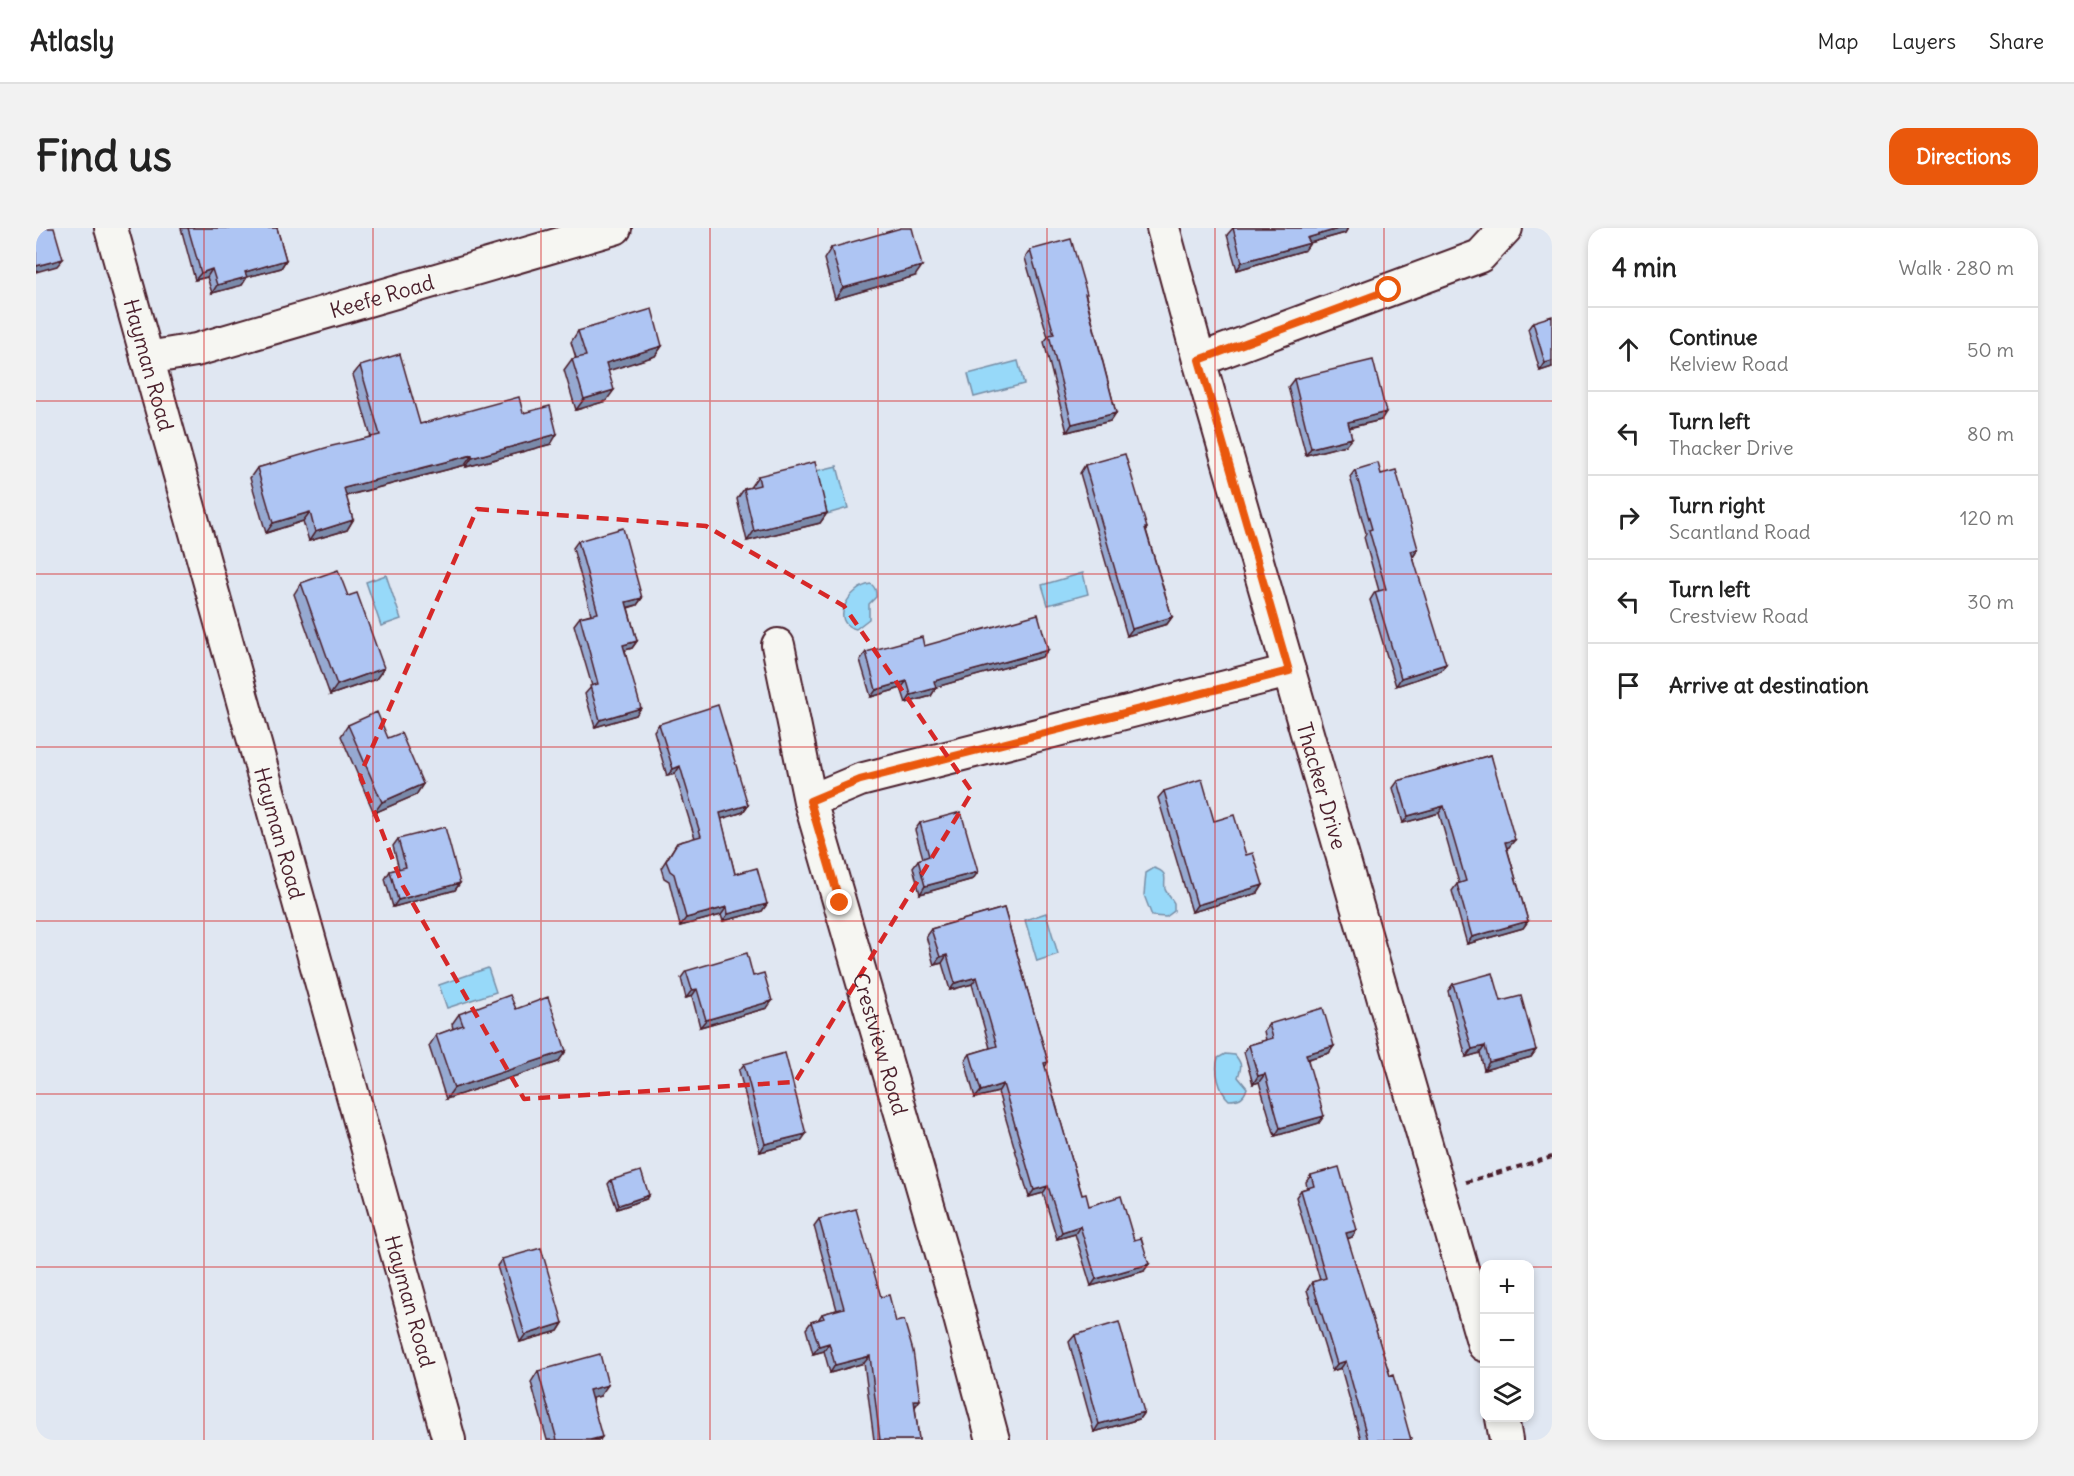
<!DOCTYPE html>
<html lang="en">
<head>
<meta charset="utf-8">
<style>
  :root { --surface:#fff; --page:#f2f2f2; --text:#222; --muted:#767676; --line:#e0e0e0; --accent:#ea580c }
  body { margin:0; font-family:Delius,sans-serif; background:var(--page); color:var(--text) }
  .controls { position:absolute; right:18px; bottom:18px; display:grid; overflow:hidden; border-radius:12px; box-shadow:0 3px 9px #0003 }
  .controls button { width:54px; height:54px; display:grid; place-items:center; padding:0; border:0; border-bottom:2px solid var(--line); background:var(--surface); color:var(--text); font:30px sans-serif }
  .stop { position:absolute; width:18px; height:18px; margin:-14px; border:4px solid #ea580c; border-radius:50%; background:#fff }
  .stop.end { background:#ea580c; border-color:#fff; box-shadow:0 2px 6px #0008 }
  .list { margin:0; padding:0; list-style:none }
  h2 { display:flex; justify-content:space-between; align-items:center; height:78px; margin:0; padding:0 24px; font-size:26px }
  h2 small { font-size:20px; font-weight:400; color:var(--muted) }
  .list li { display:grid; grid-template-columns:39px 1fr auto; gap:18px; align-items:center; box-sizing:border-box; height:84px; padding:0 24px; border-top:2px solid var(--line) }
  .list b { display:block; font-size:22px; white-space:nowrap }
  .list p { margin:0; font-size:20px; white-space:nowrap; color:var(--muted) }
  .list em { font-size:20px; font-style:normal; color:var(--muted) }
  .icon { flex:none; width:33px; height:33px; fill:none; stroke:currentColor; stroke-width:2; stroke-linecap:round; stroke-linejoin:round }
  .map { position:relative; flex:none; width:1516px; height:1212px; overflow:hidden; border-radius:18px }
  header { display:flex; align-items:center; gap:36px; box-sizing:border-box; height:84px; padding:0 30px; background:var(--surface); border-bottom:2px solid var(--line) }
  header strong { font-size:28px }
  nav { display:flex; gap:33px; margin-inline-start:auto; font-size:21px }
  .intro { display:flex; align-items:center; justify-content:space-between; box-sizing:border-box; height:144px; padding:0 36px }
  h1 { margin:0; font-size:42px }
  .button { padding:15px 27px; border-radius:18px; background:var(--accent); color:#fff; font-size:21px; font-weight:700 }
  main { display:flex; gap:36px; padding:0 36px }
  aside { flex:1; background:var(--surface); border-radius:18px; box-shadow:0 3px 9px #0003 }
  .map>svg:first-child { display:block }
  .water { fill:#97d9f9; stroke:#788fa7; stroke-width:1.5 }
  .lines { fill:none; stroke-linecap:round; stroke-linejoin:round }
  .street-casing { stroke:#4a1f2b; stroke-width:36 }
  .path { stroke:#4a1f2b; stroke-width:4; stroke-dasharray:6 4.5; stroke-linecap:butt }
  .street { stroke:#f6f6f2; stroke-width:32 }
  .wall { fill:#96a9d1; stroke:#4a1f2b; stroke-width:1.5 }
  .shaded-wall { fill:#7a8aaa; stroke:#4a1f2b; stroke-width:1.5 }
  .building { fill:#aec5f3; stroke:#4a1f2b; stroke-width:1.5 }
  .route { stroke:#ea580c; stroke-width:8 }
  .marked { fill:none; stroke:#d62828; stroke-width:4.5; stroke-dasharray:12 8; stroke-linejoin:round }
  .grid { fill:none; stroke:#d62828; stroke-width:1.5; stroke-opacity:0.55 }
  .labels { text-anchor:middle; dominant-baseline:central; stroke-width:4.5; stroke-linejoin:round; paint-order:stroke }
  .street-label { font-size:21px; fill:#4a1f2b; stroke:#f6f6f2 }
</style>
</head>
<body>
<header>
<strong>Atlasly</strong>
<nav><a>Map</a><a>Layers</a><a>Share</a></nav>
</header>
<div class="intro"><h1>Find us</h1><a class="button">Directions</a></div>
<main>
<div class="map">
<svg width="1516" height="1212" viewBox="0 0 1516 1212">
  <rect width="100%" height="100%" fill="#e0e7f2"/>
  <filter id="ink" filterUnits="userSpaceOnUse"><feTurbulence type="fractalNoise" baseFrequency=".0167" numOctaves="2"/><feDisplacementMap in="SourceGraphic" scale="12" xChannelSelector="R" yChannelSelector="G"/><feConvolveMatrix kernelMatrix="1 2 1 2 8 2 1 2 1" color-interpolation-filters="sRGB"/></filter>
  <g filter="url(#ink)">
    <path class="water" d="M 982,133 L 988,156 L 938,169 L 932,146 Z
      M 801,238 L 812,280 L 791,286 L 780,243 Z
      M 1047,345 L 1052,366 L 1012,377 L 1006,357 Z
      M 350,347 L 365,391 L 345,398 L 330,354 Z
      M 835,356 C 840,360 840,363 840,369 L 833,376 L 833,391 L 820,401 C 792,395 814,358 835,356 Z
      M 1118,640 C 1134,645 1127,651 1129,661 C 1130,665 1136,671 1138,675 L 1138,683 L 1130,689 L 1116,688 L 1108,667 L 1110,645 Z
      M 1010,685 L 1022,726 L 1001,733 L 989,692 Z
      M 452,740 L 460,764 L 411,780 L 403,757 Z
      M 1189,826 L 1199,827 C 1206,836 1206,838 1202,849 L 1211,860 C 1208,870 1203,872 1193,872 C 1183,863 1178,843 1182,830 Z"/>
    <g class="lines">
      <g class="street-casing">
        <g id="street">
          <path id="s1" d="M 75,0 L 413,1212"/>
          <path id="s2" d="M 1127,0 L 1163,132 L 1448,1117"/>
          <path id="s3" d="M 111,130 L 160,122 L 579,0"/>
          <path d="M 1163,132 L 1444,28 L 1470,0"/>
          <path id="s4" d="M 742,417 L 774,573 L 916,1060 L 957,1212"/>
          <path d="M 774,573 L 824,552 L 1253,443"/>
          <path d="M 1466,1190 L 1470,1212"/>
        </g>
      </g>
      <path class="path" d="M 1430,954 L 1516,929"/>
      <use href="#street" class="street"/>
    </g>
    <path class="wall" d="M 145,0 L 241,0 L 250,32 L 245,40 L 211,49 L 206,57 L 176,65 L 171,49 L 159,52 Z
      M 1197,0 L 1312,0 L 1309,5 L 1274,15 L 1269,22 L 1201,42 L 1191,7 Z
      M 795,20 L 879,48 L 799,71 L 788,31 Z
      M 994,22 L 1050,68 L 1080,185 L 1074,193 L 1031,204 L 1008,114 L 1012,109 L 989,30 Z
      M 1497,94 L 1516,139 L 1504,143 L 1492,101 Z
      M 542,103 L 626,118 L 619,128 L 572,142 L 570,173 L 540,182 L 528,142 L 536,131 L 540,130 L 535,114 Z
      M 324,138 L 384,196 L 487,185 L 515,216 L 430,239 L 429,237 L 310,268 L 317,292 L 311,302 L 273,313 L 267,293 L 230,305 L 214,250 L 221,240 L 335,209 L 317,147 Z
      M 1258,151 L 1345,192 L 1313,200 L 1310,217 L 1270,227 L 1252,159 Z
      M 1049,237 L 1111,300 L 1110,302 L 1136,389 L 1131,396 L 1091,408 L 1044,245 Z
      M 1319,242 L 1345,246 L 1382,321 L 1377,329 L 1405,443 L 1360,458 L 1334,372 L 1339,364 L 1343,363 L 1328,309 L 1330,305 L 1314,249 Z
      M 722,248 L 791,285 L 784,295 L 711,313 L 701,271 L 708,261 L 715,259 L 715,258 Z
      M 542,313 L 606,370 L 601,377 L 592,380 L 601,413 L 596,420 L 589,422 L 600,487 L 559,499 L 549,466 L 556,458 L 538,397 L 544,389 L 555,386 L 537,320 Z
      M 265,355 L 312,368 L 348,440 L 340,451 L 294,467 L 258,366 Z
      M 888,418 L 1006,429 L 900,459 L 895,468 L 870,475 L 865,460 L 835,469 L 824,432 L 830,424 Z
      M 623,496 L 712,577 L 707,584 L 685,591 L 699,646 L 731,676 L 726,683 L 687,693 L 685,687 L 644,698 L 633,653 L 628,650 L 625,640 L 641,615 L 659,610 L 639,546 L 631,548 L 618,503 Z
      M 312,497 L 387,556 L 380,567 L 338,585 L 305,508 Z
      M 1455,527 L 1473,619 L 1471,620 L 1492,693 L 1487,700 L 1431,716 L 1416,663 L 1421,656 L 1423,655 L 1403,585 L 1367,595 L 1357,560 L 1362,553 Z
      M 1128,563 L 1178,593 L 1210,627 L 1227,657 L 1222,665 L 1156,684 L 1122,570 Z
      M 884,595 L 937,651 L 884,666 L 877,639 L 882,632 L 887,630 L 879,602 Z
      M 362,611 L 424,655 L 419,662 L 357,679 L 349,651 L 354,643 L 363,641 L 357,618 Z
      M 968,680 L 1012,834 L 1009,839 L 1046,967 L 1053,978 L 1108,1043 L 1055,1058 L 1039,1006 L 1021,1011 L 1007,965 L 993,969 L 962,864 L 939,870 L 929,833 L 934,826 L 954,820 L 936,756 L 914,762 L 906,735 L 898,737 L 890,708 L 895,701 Z
      M 650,743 L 717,748 L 731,780 L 664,799 L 656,768 L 650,770 L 645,750 Z
      M 1417,756 L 1465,773 L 1500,822 L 1495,829 L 1448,842 L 1444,825 L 1430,829 L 1412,763 Z
      M 480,781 L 530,823 L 522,834 L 410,871 L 393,818 L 400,807 L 417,801 L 416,796 L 423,786 Z
      M 1233,796 L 1298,818 L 1293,825 L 1272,831 L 1283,895 L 1239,908 L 1223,854 L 1217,856 L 1208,824 L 1213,817 L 1230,812 L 1228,803 Z
      M 708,836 L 765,913 L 724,924 L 703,843 Z
      M 1275,947 L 1316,1009 L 1311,1011 L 1354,1148 L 1375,1212 L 1325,1212 L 1305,1140 L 1296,1143 L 1271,1062 L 1276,1054 L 1284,1052 L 1260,969 L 1265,962 L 1271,960 L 1270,954 Z
      M 575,952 L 610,971 L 581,981 L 572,956 Z
      M 783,991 L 845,1069 L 879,1179 L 883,1212 L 838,1212 L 828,1135 L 794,1145 L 788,1123 L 777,1126 L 770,1101 L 775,1094 L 782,1092 L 786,1086 L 801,1082 L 778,998 Z
      M 466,1031 L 527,1095 L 522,1103 L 484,1114 L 461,1038 Z
      M 1039,1107 L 1108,1184 L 1103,1191 L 1058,1204 L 1033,1114 Z
      M 502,1143 L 564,1168 L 556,1170 L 564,1212 L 511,1212 L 495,1154 Z"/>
    <path class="shaded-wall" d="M 1305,0 L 1312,0 L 1309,5 L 1266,17 L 1271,10 Z
      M 1274,15 L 1269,22 L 1201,42 L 1206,34 Z
      M 27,31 L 21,38 L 0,44 L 0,38 Z
      M 250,32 L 245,40 L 204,51 L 209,44 Z
      M 886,38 L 879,48 L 799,71 L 807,60 Z
      M 176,41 L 171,49 L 159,52 L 165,45 Z
      M 211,49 L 206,57 L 176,65 L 181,57 Z
      M 626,118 L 619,128 L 562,146 L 570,135 Z
      M 1516,133 L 1516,139 L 1504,143 L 1509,135 Z
      M 578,162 L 570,173 L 540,182 L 548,171 Z
      M 1350,184 L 1345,192 L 1306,201 L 1312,194 Z
      M 1080,185 L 1074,193 L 1031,204 L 1036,196 Z
      M 521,206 L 515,216 L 430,239 L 436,230 Z
      M 1316,210 L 1310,217 L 1270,227 L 1275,220 Z
      M 436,227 L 429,237 L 301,270 L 308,260 Z
      M 274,284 L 267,293 L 230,305 L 237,295 Z
      M 791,285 L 784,295 L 711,313 L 718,303 Z
      M 317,292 L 311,302 L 273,313 L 279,304 Z
      M 1382,321 L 1377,329 L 1370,331 L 1375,323 Z
      M 606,370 L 601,377 L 585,381 L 590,374 Z
      M 1136,389 L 1131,396 L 1091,408 L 1096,401 Z
      M 601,413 L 596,420 L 582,424 L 587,417 Z
      M 1012,422 L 1006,429 L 893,461 L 898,453 Z
      M 1410,436 L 1405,443 L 1360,458 L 1365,450 Z
      M 348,440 L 340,451 L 294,467 L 301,457 Z
      M 871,453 L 865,460 L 835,469 L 840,462 Z
      M 900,460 L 895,468 L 870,475 L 875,467 Z
      M 605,480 L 600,487 L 559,499 L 564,492 Z
      M 644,538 L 639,546 L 631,548 L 637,541 Z
      M 387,556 L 380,567 L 338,585 L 346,574 Z
      M 712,577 L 707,584 L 679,593 L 684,585 Z
      M 1408,578 L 1403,585 L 1367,595 L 1372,588 Z
      M 1479,612 L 1473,619 L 1464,622 L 1469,614 Z
      M 942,644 L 937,651 L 884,666 L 889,658 Z
      M 424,655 L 419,662 L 357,679 L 362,672 Z
      M 1227,657 L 1222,665 L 1156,684 L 1161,677 Z
      M 731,676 L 726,683 L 687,693 L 692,686 Z
      M 691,679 L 685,687 L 644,698 L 650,690 Z
      M 1492,693 L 1487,700 L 1431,716 L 1436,709 Z
      M 911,727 L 906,735 L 898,737 L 904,729 Z
      M 941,749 L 936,756 L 914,762 L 919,755 Z
      M 661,761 L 656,768 L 650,770 L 656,762 Z
      M 736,773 L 731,780 L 664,799 L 670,792 Z
      M 1298,818 L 1293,825 L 1265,833 L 1270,826 Z
      M 1449,818 L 1444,825 L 1430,829 L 1436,821 Z
      M 1500,822 L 1495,829 L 1448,842 L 1453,834 Z
      M 530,823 L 522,834 L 410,871 L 418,860 Z
      M 1229,846 L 1223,854 L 1217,856 L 1222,848 Z
      M 967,856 L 962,864 L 939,870 L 945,863 Z
      M 1288,888 L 1283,895 L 1239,908 L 1244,900 Z
      M 770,906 L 765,913 L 724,924 L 729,916 Z
      M 1012,958 L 1007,965 L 993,969 L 998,962 Z
      M 613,967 L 610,971 L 581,981 L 583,977 Z
      M 1044,998 L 1039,1006 L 1021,1011 L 1026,1004 Z
      M 1321,1002 L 1316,1009 L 1305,1013 L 1310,1005 Z
      M 1113,1036 L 1108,1043 L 1055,1058 L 1060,1051 Z
      M 527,1095 L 522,1103 L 484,1114 L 489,1107 Z
      M 793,1115 L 788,1123 L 777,1126 L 783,1118 Z
      M 834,1128 L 828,1135 L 794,1145 L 799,1137 Z
      M 1310,1133 L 1305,1140 L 1296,1143 L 1301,1136 Z
      M 572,1157 L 564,1168 L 546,1173 L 553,1162 Z
      M 878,1172 L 884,1172 L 879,1179 Z
      M 1108,1184 L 1103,1191 L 1058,1204 L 1063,1196 Z
      M 566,1209 L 564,1212 L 554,1212 Z"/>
    <path class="building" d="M 0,0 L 18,0 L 27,31 L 0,38 Z
      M 152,0 L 241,0 L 250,32 L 209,44 L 211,49 L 181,57 L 176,41 L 165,45 Z
      M 865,0 L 876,0 L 886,38 L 807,60 L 795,20 Z
      M 1197,0 L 1305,0 L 1271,10 L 1274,15 L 1206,34 Z
      M 1035,11 L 1051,66 L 1049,66 L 1080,185 L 1036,196 L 1013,107 L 1018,106 L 994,22 Z
      M 616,81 L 626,118 L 570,135 L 578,162 L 548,171 L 536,131 L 550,128 L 542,103 Z
      M 1516,88 L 1516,133 L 1509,135 L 1497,94 Z
      M 364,126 L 384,196 L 483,169 L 487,185 L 514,178 L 521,206 L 436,230 L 436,227 L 308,260 L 317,292 L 279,304 L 274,284 L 237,295 L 221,240 L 296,218 L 344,207 L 324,138 Z
      M 1337,132 L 1350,184 L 1312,194 L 1316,210 L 1275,220 L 1258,151 Z
      M 1089,226 L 1111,300 L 1109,300 L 1136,389 L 1096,401 L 1049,237 Z
      M 779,234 L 791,285 L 718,303 L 708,261 L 724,257 L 722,248 Z
      M 1342,235 L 1345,246 L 1360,242 L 1382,321 L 1375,323 L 1410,436 L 1365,450 L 1339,364 L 1350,361 L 1333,302 L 1336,301 L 1319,242 Z
      M 587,300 L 606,370 L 590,374 L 601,413 L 587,417 L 605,480 L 564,492 L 554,458 L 562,456 L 544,389 L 562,385 L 542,313 Z
      M 302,342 L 312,368 L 321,365 L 348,440 L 301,457 L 265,355 Z
      M 1002,386 L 1012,422 L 898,453 L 900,460 L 875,467 L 871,453 L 840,462 L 830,424 L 886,409 L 888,418 Z
      M 682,477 L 712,577 L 684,585 L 699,646 L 721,640 L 731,676 L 692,686 L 691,679 L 650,690 L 638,646 L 634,643 L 630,633 L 641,615 L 665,608 L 644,538 L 637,541 L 623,496 Z
      M 341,484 L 352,510 L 365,505 L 387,556 L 346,574 L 312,497 Z
      M 1455,527 L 1479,612 L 1469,614 L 1492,693 L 1436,709 L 1421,656 L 1430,653 L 1408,578 L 1372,588 L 1362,553 Z
      M 1166,551 L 1178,593 L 1198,587 L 1210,627 L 1217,625 L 1227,657 L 1161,677 L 1128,563 Z
      M 925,584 L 942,644 L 889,658 L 882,632 L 893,628 L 884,595 Z
      M 409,599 L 424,655 L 362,672 L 354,643 L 370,639 L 362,611 Z
      M 968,680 L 1012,834 L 1008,835 L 1046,967 L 1050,966 L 1053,978 L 1085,968 L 1098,1012 L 1105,1010 L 1113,1036 L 1060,1051 L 1044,998 L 1026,1004 L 1012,958 L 998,962 L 967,856 L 945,863 L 934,826 L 961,818 L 941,749 L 919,755 L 911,727 L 904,729 L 895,701 Z
      M 711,725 L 717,748 L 728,745 L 736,773 L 670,792 L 661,761 L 656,762 L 650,743 Z
      M 1457,745 L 1465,773 L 1485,768 L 1500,822 L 1453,834 L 1449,818 L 1436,821 L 1417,756 Z
      M 474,767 L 480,781 L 512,769 L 530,823 L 418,860 L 400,807 L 427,797 L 423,786 Z
      M 1287,780 L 1298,818 L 1270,826 L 1288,888 L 1244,900 L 1229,846 L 1222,848 L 1213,817 L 1237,810 L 1233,796 Z
      M 749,825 L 770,906 L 729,916 L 708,836 Z
      M 1303,939 L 1321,1002 L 1310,1005 L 1354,1148 L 1357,1147 L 1375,1212 L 1332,1212 L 1310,1133 L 1301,1136 L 1276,1054 L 1290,1050 L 1265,962 L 1278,958 L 1275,947 Z
      M 605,943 L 613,967 L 583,977 L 575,952 Z
      M 820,981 L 845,1069 L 853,1067 L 860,1094 L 868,1092 L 877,1123 L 884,1172 L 878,1172 L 883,1212 L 844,1212 L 834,1128 L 799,1137 L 793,1115 L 783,1118 L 775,1094 L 788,1090 L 786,1086 L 808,1080 L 783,991 Z
      M 505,1020 L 527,1095 L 489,1107 L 466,1031 Z
      M 1083,1094 L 1108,1184 L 1063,1196 L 1039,1107 Z
      M 564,1126 L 572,1157 L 553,1162 L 566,1209 L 554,1212 L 521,1212 L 502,1143 Z"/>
  </g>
  <g class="lines" filter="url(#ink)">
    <path class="route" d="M 804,675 L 774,573 L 824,552 L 1253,443 L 1163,132 L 1353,62"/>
  </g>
  <path class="marked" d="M 441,281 L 670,298 L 808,378 L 936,564 L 759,854 L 488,871 L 367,658 L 324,547 Z"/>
  <path class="grid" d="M 168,0 L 168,1212M 337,0 L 337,1212M 505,0 L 505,1212M 674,0 L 674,1212M 842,0 L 842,1212M 1011,0 L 1011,1212M 1179,0 L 1179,1212M 1348,0 L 1348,1212M 0,173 L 1516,173M 0,346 L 1516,346M 0,519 L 1516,519M 0,693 L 1516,693M 0,866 L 1516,866M 0,1039 L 1448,1039M 1494,1039 L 1516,1039"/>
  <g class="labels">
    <g class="street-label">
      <text stroke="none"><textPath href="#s3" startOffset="243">Keefe Road</textPath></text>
      <text stroke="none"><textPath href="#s1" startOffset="142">Hayman Road</textPath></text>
      <text stroke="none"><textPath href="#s2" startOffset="580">Thacker Drive</textPath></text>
      <text stroke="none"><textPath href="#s1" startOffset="628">Hayman Road</textPath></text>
      <text stroke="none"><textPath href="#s4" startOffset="412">Crestview Road</textPath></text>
      <text stroke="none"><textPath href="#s1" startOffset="1114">Hayman Road</textPath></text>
    </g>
  </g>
</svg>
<div class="controls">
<button>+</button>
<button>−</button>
<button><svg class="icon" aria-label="layers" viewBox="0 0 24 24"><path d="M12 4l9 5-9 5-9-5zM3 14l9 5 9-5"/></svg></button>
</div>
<div class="stop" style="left:1353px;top:62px"></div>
<div class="stop end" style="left:804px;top:675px"></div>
</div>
<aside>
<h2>4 min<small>Walk · 280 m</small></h2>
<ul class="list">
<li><svg class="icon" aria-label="ahead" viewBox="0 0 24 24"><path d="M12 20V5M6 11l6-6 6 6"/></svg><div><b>Continue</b><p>Kelview Road</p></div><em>50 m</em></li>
<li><svg class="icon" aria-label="left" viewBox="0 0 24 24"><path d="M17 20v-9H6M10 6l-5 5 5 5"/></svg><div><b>Turn left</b><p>Thacker Drive</p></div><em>80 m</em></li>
<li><svg class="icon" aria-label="right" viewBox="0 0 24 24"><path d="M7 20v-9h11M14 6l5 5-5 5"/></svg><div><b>Turn right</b><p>Scantland Road</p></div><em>120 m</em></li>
<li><svg class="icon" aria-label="left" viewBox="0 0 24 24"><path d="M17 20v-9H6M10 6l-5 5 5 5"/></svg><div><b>Turn left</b><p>Crestview Road</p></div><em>30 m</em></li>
<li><svg class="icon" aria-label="arrive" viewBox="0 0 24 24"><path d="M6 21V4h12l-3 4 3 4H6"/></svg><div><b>Arrive at destination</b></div></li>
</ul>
</aside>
</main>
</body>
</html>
